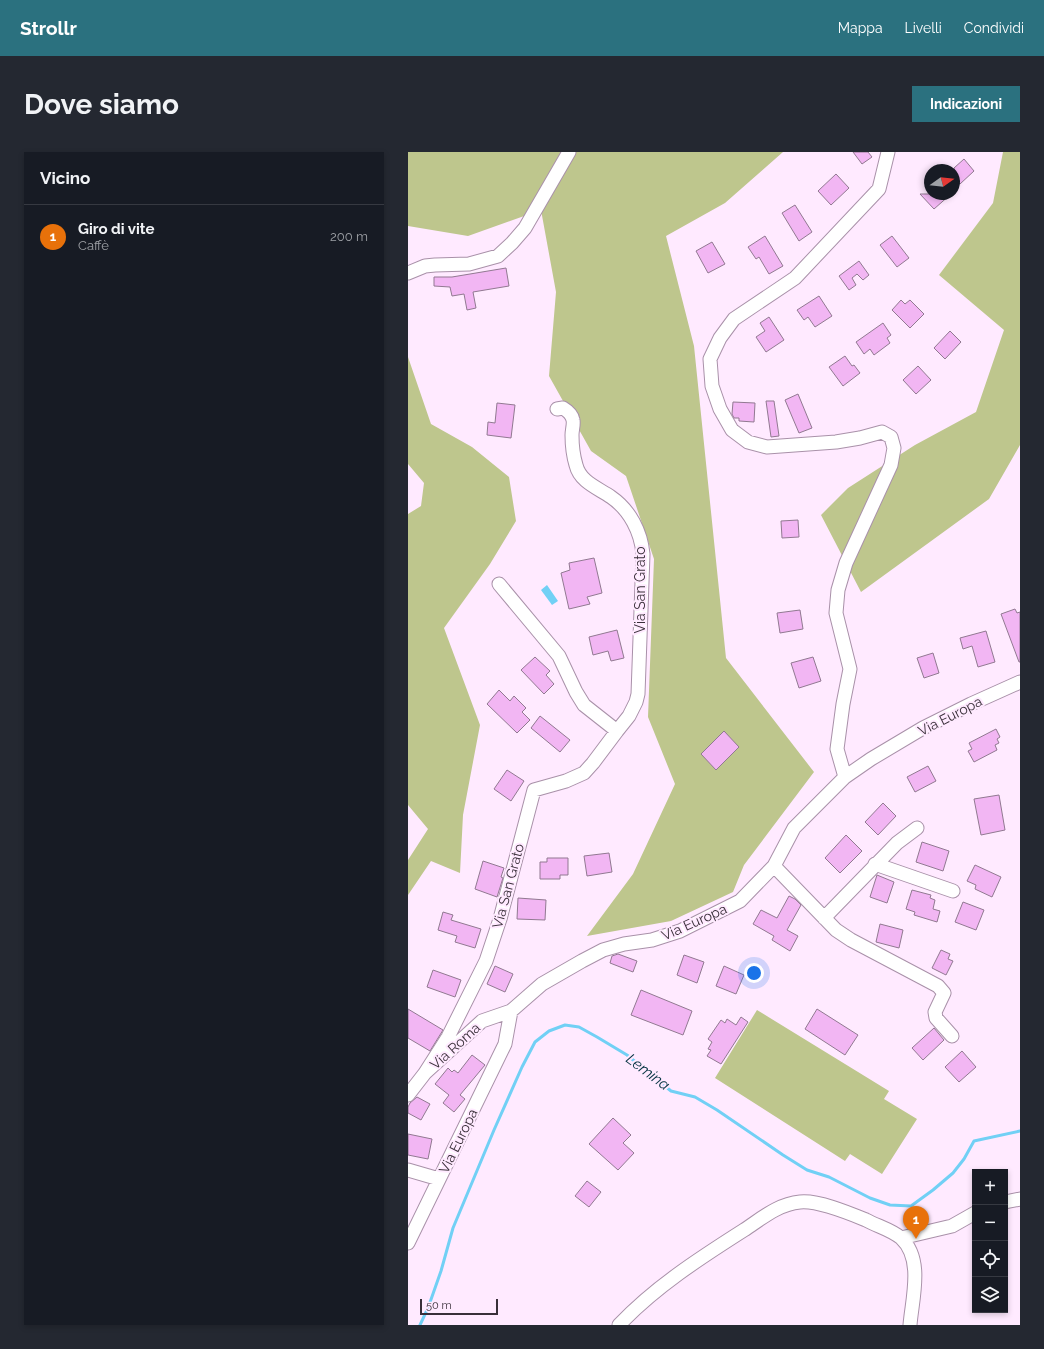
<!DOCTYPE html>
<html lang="it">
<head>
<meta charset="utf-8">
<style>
  :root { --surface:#171b24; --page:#242831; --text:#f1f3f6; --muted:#9ea1a6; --line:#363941; --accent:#2b717f }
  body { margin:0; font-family:Raleway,sans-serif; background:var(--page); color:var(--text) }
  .controls { position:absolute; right:12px; bottom:12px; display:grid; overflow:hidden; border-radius:0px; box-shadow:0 2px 6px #0003 }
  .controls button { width:36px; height:36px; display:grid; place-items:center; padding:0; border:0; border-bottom:1px solid var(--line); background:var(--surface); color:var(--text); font:20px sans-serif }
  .compass { position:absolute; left:516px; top:12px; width:36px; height:36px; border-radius:50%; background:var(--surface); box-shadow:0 2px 6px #0003; rotate:75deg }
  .scale { position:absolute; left:12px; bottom:10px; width:78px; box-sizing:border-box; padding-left:4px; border:2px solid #392f39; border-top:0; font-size:11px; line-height:14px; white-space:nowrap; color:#392f39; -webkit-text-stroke:3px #ffeaff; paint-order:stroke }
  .you { position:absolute; left:346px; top:821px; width:14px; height:14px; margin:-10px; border:3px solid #fff; border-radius:50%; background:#1a73e8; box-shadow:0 0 0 6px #1a73e833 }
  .badge { display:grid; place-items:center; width:26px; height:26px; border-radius:50%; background:var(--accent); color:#fff; font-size:13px; font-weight:700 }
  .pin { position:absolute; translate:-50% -33px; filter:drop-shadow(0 1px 2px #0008) }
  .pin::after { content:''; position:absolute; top:21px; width:14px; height:12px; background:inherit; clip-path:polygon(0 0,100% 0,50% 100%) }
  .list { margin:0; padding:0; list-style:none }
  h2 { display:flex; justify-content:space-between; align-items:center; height:52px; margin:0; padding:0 16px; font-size:17px }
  h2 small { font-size:13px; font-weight:400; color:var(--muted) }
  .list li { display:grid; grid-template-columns:26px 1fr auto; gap:12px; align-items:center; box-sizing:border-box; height:64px; padding:0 16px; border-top:1px solid var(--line) }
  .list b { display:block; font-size:15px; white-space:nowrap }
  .list p { margin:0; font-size:13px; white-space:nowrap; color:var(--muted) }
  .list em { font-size:13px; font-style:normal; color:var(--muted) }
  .icon { flex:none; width:22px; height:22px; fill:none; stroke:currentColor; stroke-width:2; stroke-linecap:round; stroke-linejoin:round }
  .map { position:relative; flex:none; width:612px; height:1173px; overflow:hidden; border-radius:0px }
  header { display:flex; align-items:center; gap:24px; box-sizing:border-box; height:56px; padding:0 20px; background:var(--accent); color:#fff }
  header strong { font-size:19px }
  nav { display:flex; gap:22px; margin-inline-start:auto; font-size:14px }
  .intro { display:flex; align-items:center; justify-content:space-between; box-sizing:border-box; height:96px; padding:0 24px }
  h1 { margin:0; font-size:28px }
  .button { padding:10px 18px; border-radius:0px; background:var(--accent); color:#fff; font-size:14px; font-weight:700 }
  main { display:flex; gap:24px; padding:0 24px }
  aside { flex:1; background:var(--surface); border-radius:0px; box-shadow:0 2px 6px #0003 }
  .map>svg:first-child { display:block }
  .green { fill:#bec68d }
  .water { fill:#71d0f5 }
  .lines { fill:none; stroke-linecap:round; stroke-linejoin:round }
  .stream { stroke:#71d0f5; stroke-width:3 }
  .building { fill:#f2b6f3; stroke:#917991 }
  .minor-casing { stroke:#a991a9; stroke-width:15 }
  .minor { stroke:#fff; stroke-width:13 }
  .labels { text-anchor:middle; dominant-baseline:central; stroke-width:4; stroke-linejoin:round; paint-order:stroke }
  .street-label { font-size:14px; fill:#392f39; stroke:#ffeaff }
  .water-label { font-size:15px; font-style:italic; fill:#053342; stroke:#ffeaff }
</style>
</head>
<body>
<header>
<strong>Strollr</strong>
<nav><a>Mappa</a><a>Livelli</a><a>Condividi</a></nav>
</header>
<div class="intro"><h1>Dove siamo</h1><a class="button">Indicazioni</a></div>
<main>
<aside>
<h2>Vicino<small></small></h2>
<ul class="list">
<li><span class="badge" style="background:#e8710a">1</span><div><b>Giro di vite</b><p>Caffè</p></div><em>200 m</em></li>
</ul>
</aside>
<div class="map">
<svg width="612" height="1173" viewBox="0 0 612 1173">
  <rect width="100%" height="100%" fill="#ffeaff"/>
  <path class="green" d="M 0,0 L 375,0 L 317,51 L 258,84 L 286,194 L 318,506 L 406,620 L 336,713 L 325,740 L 263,769 L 179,784 L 225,722 L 267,632 L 240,565 L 246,407 L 218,324 L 183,299 L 141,224 L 148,140 L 133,58 L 60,84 L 0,74 Z
    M 595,0 L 612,0 L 612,293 L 581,347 L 453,440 L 413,363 L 440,336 L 507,293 L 568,260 L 596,178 L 531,123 L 585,51 Z
    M 0,205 L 23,272 L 64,295 L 101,325 L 108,369 L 82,412 L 36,476 L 72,573 L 55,663 L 52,721 L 23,709 L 0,743 L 0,708 L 20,677 L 0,653 L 0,362 L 13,354 L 16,331 L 0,312 Z
    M 349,858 L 481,939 L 476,947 L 509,967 L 474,1022 L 442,1002 L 437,1009 L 307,926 Z"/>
  <path class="water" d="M 139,433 L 150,449 L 144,453 L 133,438 Z"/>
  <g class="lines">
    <path class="stream" d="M 12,1173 L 20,1156 L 33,1119 L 45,1076 L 86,978 L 114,915 L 127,890 L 141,879 L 157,873 L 171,875 L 189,885 L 219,903 L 263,939 L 287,945 L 309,958 L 375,1003 L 399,1018 L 421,1025 L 462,1046 L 482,1053 L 503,1054 L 525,1038 L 545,1021 L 556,1007 L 566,989 L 612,979"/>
  </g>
  <path class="building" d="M 445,0 L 460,0 L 464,5 L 454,12 Z
    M 556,7 L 566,19 L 552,32 L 546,25 L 546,16 Z
    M 428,22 L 441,36 L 423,53 L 410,39 Z
    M 512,42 L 543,42 L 526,57 Z
    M 387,53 L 404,80 L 391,89 L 374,61 Z
    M 357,84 L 375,114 L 361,122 L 351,105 L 348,107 L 340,95 Z
    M 484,84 L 501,106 L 489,115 L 472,93 Z
    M 304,90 L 317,112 L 300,121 L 288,99 Z
    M 451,109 L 461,123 L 455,128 L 449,122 L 444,126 L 448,133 L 441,138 L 431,124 Z
    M 98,116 L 101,134 L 65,140 L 68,156 L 59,158 L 56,142 L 44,144 L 42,135 L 26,134 L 26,125 L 44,125 Z
    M 411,144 L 424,164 L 407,175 L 400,165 L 396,168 L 389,158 Z
    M 493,148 L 497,152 L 502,148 L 516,162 L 502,176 L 484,158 Z
    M 361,165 L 376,188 L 358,200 L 348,185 L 357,179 L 352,171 Z
    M 475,171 L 483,183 L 479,186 L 482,191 L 466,203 L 462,197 L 456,202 L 448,190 Z
    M 542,179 L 553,190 L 537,207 L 526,196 Z
    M 437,204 L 444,214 L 446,213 L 452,221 L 435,234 L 421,215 Z
    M 510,214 L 523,228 L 508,242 L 495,228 Z
    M 390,242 L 404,276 L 391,281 L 377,248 Z
    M 358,249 L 366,249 L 371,284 L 363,285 Z
    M 325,250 L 347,251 L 346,270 L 331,269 L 331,266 L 326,266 L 324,262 Z
    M 89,251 L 107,253 L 103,286 L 79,283 L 80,270 L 87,271 Z
    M 390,368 L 391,385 L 374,386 L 373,369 Z
    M 186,406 L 194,441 L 179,445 L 182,452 L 161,457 L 153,421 L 162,418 L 161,411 Z
    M 607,457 L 609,461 L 612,460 L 612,510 L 611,510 L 593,462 Z
    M 392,458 L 395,477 L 372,481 L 369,461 Z
    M 209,478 L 216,506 L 203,509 L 200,499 L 185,503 L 181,485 Z
    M 578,479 L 587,510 L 570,515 L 564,494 L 555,497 L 552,486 Z
    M 525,501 L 531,521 L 516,526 L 509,506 Z
    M 127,505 L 142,519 L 138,523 L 146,532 L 136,542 L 113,518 Z
    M 405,505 L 413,529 L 391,536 L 383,511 Z
    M 91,538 L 102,549 L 106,544 L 118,556 L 114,560 L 122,568 L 109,581 L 79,552 Z
    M 132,564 L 162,588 L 152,600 L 123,576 Z
    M 588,577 L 592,585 L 589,587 L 591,591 L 587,593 L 589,598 L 566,610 L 560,599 L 564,597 L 561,591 Z
    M 316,579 L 331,595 L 308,618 L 293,602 Z
    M 520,614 L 528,629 L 507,640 L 499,625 Z
    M 99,618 L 116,629 L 103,649 L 86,637 Z
    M 591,643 L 597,678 L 573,683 L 566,647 Z
    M 475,651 L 488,664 L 470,683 L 457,670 Z
    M 438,683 L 454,699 L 432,721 L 417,706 Z
    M 514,690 L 541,699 L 535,719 L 508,710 Z
    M 201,701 L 204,720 L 179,724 L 176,704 Z
    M 139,706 L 160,706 L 160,723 L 152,723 L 152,727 L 132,727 L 132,710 L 139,710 Z
    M 75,709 L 96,716 L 93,725 L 95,726 L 89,745 L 67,737 Z
    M 567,713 L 593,725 L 584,745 L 567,737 L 568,733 L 559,729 Z
    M 469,723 L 486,730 L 479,751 L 462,745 Z
    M 504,738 L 523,743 L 522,746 L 527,748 L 525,757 L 532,759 L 529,770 L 506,763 L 507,760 L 498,757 Z
    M 381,744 L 387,747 L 393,753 L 379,778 L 390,784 L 382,799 L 364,788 L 366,784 L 345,772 L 353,758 L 369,766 Z
    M 110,746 L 138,748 L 137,768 L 109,767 Z
    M 555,750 L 576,758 L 568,778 L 547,770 Z
    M 35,760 L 45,763 L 43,768 L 73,777 L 67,796 L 47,790 L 49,784 L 30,778 Z
    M 472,772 L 495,778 L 491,796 L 468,790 Z
    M 533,798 L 542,802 L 540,807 L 545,809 L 538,823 L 524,816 Z
    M 210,802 L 229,809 L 225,820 L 202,811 L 204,804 Z
    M 276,803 L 296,810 L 289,831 L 269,823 Z
    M 87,814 L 105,822 L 97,840 L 79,832 Z
    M 316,814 L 336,823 L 328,842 L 308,834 Z
    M 25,818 L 53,828 L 47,845 L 19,835 Z
    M 233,838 L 284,859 L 275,883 L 223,863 Z
    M 0,857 L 35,878 L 22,899 L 0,886 Z
    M 409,857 L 450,883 L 437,903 L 397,877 Z
    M 333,865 L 340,870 L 313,912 L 299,904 L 303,898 L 300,897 L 304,890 L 300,887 L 313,868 L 317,871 L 319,867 L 328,873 Z
    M 526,876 L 536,888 L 515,908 L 504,896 Z
    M 554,899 L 568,915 L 551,930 L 537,915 Z
    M 64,903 L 77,913 L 52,943 L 57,947 L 46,960 L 35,951 L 41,943 L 27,932 L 40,916 L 44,920 L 46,918 L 50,921 Z
    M 9,945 L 22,952 L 13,968 L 0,961 L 0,955 L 2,951 Z
    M 205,966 L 223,983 L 215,991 L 226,1001 L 210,1018 L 181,992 Z
    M 0,982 L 24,987 L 20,1007 L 0,1003 Z
    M 179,1029 L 193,1040 L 181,1055 L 167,1044 Z"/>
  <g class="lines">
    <g class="minor-casing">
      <path id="minor" d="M 0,121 L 17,114 L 27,113 L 61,112 L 90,104 L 104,91 L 117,76 L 161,0
        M 91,432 L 151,504 L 168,540 L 176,553 L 209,579
        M 437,625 L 429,597 L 435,552 L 442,517 L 428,461 L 430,438 L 438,411 L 483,313 L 486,296 L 483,285 L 474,280 L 452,286 L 428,290 L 359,295 L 340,290 L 324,278 L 312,257 L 304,234 L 302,207 L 312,186 L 326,167 L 387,126 L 471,37 L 480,0
        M 467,712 L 545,739
        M 366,714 L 428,778 L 443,788 L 530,834 L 536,841 L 527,860 L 528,866 L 544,884
        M 416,766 L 489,691 L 509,676
        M 17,921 L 40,885 L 78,809 L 92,767 L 126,638 L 158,629 L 176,621 L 185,611 L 209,579 L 221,564 L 228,550 L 230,542 L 235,402 C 233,380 222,358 203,345 C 190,336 172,330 168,313 C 165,303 164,293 164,283 C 164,278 166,272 165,268 C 164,262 160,259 155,256 L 149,257
        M 0,943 L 17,921 L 74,869 L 103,859 L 134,832 L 174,809 L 195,798 L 216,792 L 244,788 L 272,779 L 332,749 L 366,714 L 386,676 L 437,625 L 463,607 L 515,576 L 563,552 L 612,530
        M 0,1018 L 31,1027
        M 597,1050 L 612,1047
        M 493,1086 L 544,1074 L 567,1061
        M 0,1091 L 97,892 L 103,859
        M 211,1173 C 247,1135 292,1106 336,1078 C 353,1067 370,1052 392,1050 C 410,1048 441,1061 458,1068 C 469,1074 484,1078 493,1086 C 516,1107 504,1147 502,1173"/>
    </g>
    <use href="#minor" class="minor"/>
  </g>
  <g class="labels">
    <g class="street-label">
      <text transform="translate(232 438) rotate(-90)">Via San Grato</text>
      <text transform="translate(542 564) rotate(-27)">Via Europa</text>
      <text transform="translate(100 734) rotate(-75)">Via San Grato</text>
      <text transform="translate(286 770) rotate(-24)">Via Europa</text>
      <text transform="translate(47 894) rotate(-42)">Via Roma</text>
      <text transform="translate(50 989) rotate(-64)">Via Europa</text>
    </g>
    <g class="water-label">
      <text transform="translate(240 920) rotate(37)">Lemina</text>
    </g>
  </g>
</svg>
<div class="controls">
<button>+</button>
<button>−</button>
<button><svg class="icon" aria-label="locate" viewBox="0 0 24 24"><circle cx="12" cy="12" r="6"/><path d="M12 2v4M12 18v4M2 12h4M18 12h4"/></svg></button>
<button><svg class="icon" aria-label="layers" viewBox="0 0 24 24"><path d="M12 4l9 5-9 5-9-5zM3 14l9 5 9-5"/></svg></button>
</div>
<svg class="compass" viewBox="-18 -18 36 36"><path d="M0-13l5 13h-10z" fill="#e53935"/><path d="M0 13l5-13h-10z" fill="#9ea1a6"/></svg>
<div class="scale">50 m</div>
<div class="you"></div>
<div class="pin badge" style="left:508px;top:1087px;background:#e8710a">1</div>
</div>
</main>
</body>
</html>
